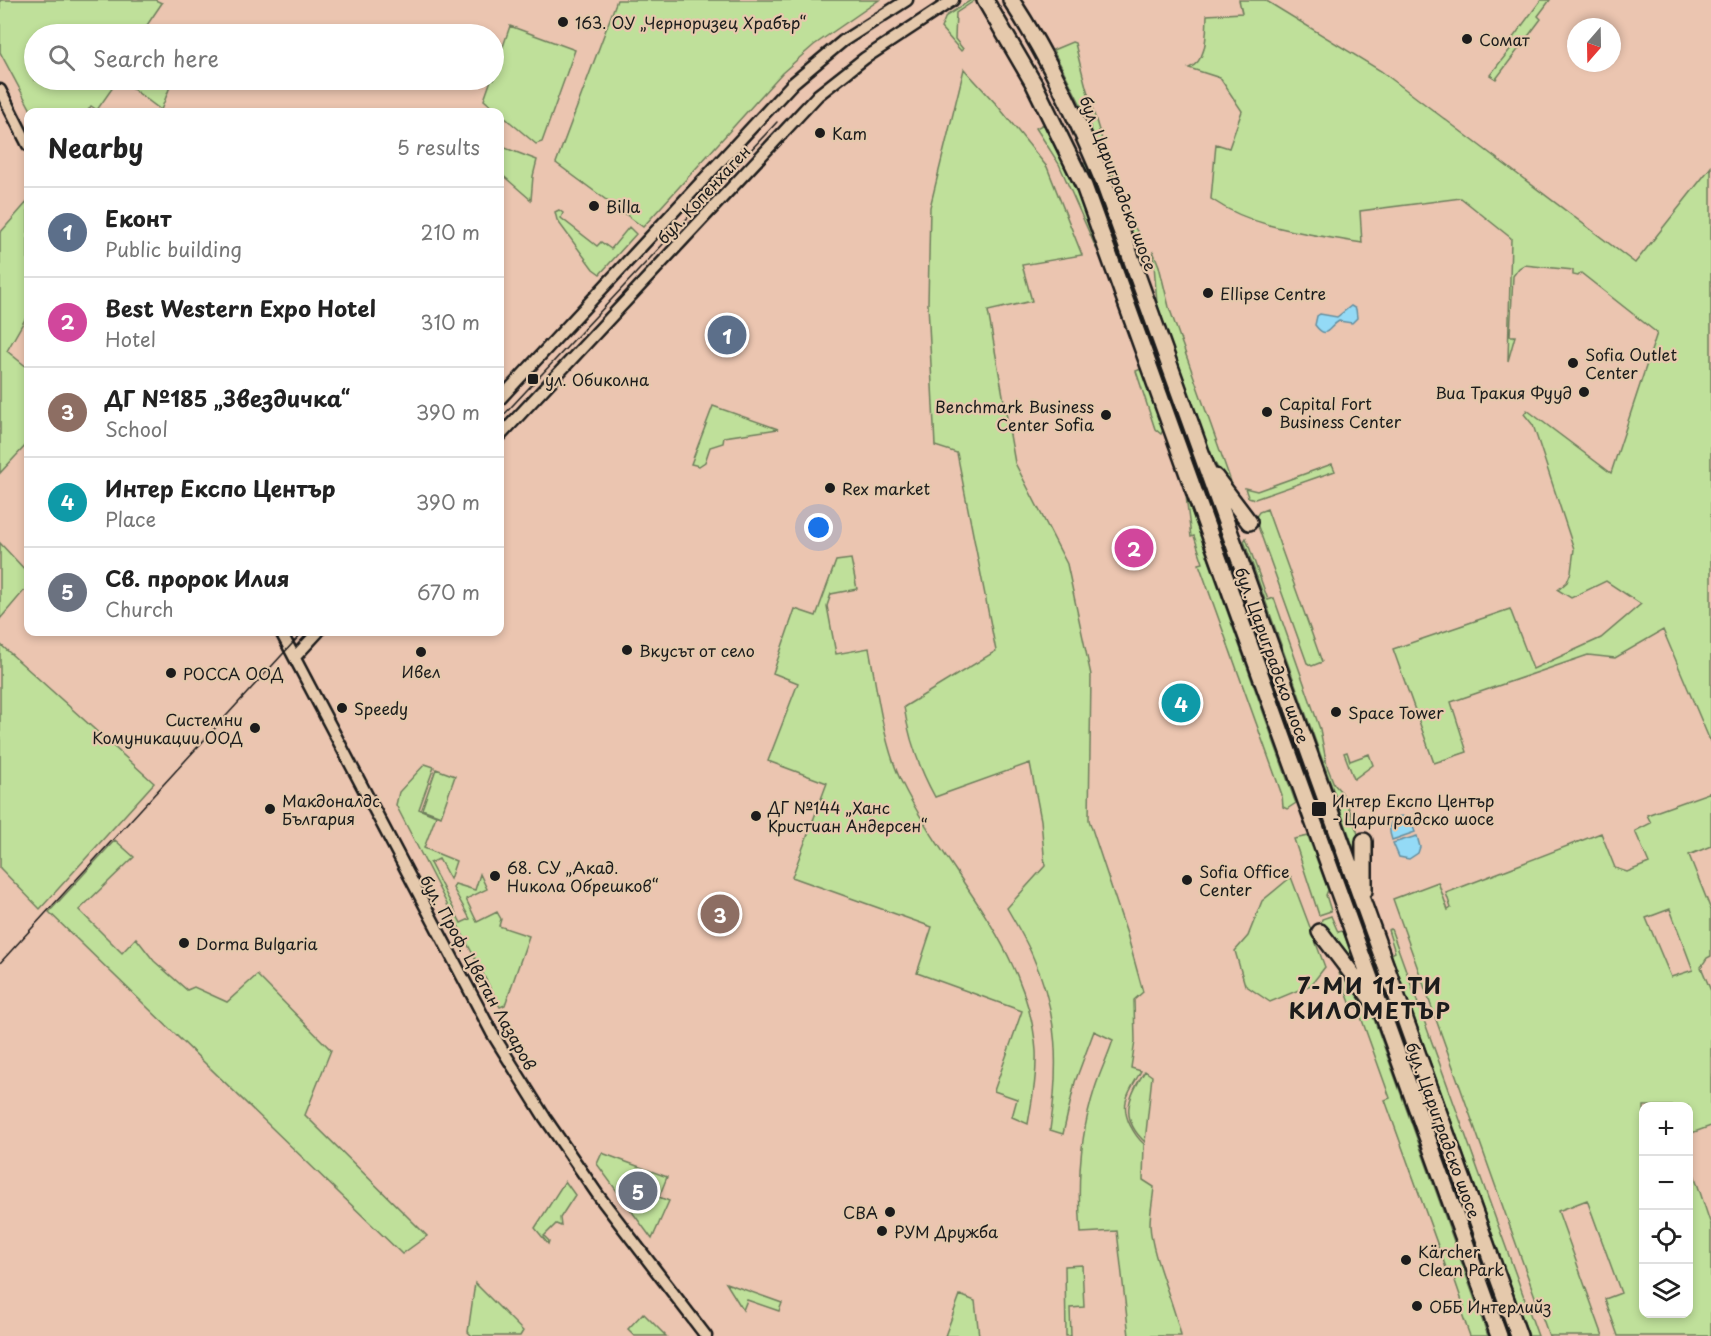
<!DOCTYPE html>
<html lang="en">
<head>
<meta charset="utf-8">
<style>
  :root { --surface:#fff; --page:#f2f2f2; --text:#222; --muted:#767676; --line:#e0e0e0; --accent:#1c1c1c }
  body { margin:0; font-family:"Playpen Sans",sans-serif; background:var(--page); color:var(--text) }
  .controls { position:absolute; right:18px; bottom:18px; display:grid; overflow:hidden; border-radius:12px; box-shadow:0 3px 9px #0003 }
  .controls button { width:54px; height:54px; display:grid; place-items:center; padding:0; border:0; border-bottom:2px solid var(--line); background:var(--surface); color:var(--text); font:30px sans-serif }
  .compass { position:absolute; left:1567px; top:18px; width:54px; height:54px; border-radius:50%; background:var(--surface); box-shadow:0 3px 9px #0003; rotate:200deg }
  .you { position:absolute; left:819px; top:528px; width:21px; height:21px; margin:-15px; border:4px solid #fff; border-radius:50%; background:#1a73e8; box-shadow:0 0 0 9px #1a73e833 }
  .badge { display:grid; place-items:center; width:39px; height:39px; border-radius:50%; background:var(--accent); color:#fff; font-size:20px; font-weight:700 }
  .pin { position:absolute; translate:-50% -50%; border:3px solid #fff; box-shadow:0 2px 6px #0006 }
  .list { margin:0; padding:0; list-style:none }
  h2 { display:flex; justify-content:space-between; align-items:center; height:78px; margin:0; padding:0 24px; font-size:26px }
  h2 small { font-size:20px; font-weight:400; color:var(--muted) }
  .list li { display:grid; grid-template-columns:39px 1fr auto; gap:18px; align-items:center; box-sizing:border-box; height:90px; padding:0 24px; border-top:2px solid var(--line) }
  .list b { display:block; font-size:22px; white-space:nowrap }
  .list p { margin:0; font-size:20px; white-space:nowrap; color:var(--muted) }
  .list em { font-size:20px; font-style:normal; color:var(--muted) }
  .icon { flex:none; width:33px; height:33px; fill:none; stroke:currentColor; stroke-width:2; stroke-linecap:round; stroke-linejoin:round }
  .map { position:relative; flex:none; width:1711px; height:1336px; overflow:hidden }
  .search { position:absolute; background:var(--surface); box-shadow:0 3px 9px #0003; left:24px; top:24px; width:480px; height:66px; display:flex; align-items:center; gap:15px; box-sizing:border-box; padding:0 21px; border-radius:33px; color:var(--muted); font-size:22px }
  .panel { position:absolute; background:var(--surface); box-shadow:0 3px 9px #0003; left:24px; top:108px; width:480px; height:528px; border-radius:12px }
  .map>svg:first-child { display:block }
  .green { fill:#bfe09a; stroke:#6e7e5b; stroke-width:1.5; fill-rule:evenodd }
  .water { fill:#94daf6; stroke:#648e9f; stroke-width:1.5 }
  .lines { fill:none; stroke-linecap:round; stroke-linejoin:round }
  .secondary-casing { stroke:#1c1c1c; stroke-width:15 }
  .highway-casing { stroke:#1c1c1c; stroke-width:20 }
  .secondary { stroke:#e5c9ac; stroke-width:10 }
  .highway { stroke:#e5c9ac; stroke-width:15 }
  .tram { stroke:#1c1c1c; stroke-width:1.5 }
  .poi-dot { fill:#1c1c1c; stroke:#e5c9ac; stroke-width:2 }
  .labels { text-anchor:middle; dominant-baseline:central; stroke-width:4.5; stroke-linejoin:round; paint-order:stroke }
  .poi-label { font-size:16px; fill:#1c1c1c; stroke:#e5c9ac; text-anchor:start }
  .street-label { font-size:16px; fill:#1c1c1c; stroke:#e5c9ac }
  .district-label { font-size:22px; font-weight:bold; letter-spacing:1.5px; fill:#1c1c1c; stroke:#e5c9ac }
</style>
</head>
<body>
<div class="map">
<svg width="1711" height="1336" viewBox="0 0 1711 1336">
  <rect width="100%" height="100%" fill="#ebc5b0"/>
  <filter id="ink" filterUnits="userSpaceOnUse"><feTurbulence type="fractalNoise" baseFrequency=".0167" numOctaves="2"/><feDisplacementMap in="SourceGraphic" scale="12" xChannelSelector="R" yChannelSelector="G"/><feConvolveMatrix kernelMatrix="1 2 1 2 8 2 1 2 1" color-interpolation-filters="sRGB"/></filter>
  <g filter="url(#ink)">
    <path class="green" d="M 0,0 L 155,0 L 162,3 L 141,34 L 34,34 L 34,80 L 118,80 L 97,110 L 91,106 L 87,112 L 32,112 L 0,52 Z
      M 617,0 L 879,0 L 814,45 L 782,73 L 643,227 L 556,163 Z
      M 971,0 L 974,1 L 956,13 L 955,39 L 963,49 L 961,51 L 941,28 L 946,16 Z
      M 1239,0 L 1265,0 L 1381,71 L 1635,263 L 1711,167 L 1711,743 L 1663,630 L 1615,658 L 1588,655 L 1451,702 L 1467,752 L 1434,763 L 1393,649 L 1510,609 L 1533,669 L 1601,638 L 1641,604 L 1606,581 L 1571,598 L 1558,590 L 1567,582 L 1571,572 L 1574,549 L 1533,425 L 1524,414 L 1527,410 L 1611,473 L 1657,333 L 1581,273 L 1578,276 L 1573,275 L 1573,270 L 1524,265 L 1519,268 L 1513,276 L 1510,336 L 1515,336 L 1508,361 L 1511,238 L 1461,198 L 1360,211 L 1362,243 C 1310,234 1255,229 1211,199 L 1216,144 L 1229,148 L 1242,111 L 1220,78 L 1189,68 C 1208,61 1206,33 1207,15 L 1242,13 Z
      M 1541,0 L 1550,0 L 1538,16 L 1541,19 L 1496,79 L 1490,75 L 1516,42 L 1512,39 Z
      M 510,26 L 575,50 L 542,142 L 536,144 L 484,100 L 491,80 L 494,80 L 494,73 Z
      M 1072,42 L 1075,43 C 1088,101 1107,156 1127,212 C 1133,230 1150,242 1144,262 L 1081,105 L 1053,50 Z
      M 964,69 L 997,105 L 1047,167 L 1082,255 L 1022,265 L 1032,301 L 988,311 L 1015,463 L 1067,564 L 1091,675 L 1089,820 L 1127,934 L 1143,992 L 1134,1000 L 1135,1041 L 1131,1068 L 1141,1071 C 1130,1091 1119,1102 1130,1125 C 1134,1133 1137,1138 1144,1144 L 1143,1180 L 1154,1187 C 1153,1199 1150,1212 1150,1224 C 1151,1256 1174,1302 1181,1336 L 1129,1336 L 1117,1231 L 1081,1233 C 1077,1185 1080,1134 1095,1088 C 1100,1072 1108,1056 1113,1040 L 1094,1031 L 1075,1082 L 1063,1134 L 1050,1130 C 1059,1068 1059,1015 1033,957 C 1026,940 1016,924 1007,908 L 1045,866 L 1041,820 L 1030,763 L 935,797 C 919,768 909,739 904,707 L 996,651 L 957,453 L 935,446 L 928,304 L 930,207 Z
      M 121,80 L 165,80 L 171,84 L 161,110 Z
      M 1044,124 C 1068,161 1082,204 1097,246 L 1096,248 L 1059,164 L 1036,128 Z
      M 500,146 L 537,160 L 533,176 L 531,200 L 500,173 Z
      M 1088,162 L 1197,462 L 1195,465 L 1192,464 L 1083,164 Z
      M 28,201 L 28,314 L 7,351 L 28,368 L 28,403 L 27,406 L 28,408 L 28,443 L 0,473 L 0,233 Z
      M 559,210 L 563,213 L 561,218 L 597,246 L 601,242 L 611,249 L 629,227 L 636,234 L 600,274 L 593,269 L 557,220 L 555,212 Z
      M 1153,251 L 1159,266 L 1169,307 L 1234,490 L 1227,486 L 1210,453 L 1157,304 Z
      M 1141,369 L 1161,422 L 1163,430 L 1161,434 L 1155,429 L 1136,371 Z
      M 713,406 L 778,429 L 724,437 L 723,443 L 710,447 L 705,462 L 699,466 L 691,464 Z
      M 1332,464 L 1335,471 L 1255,499 L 1248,497 L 1245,488 L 1257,491 Z
      M 1202,482 L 1204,483 L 1512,1336 L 1505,1336 L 1200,484 Z
      M 1186,496 L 1295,801 L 1296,803 L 1287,809 L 1283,807 L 1282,795 L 1199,564 L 1203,563 L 1194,536 L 1191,537 Z
      M 1267,509 L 1322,662 L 1312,666 L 1307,663 L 1255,518 L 1259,512 Z
      M 1246,538 L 1268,600 L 1274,598 L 1320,729 L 1327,766 L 1334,784 L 1342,793 L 1350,811 L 1358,834 L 1360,855 L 1357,857 L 1244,541 Z
      M 0,543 L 28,573 L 28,586 L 0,619 Z
      M 851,559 L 857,589 L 831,594 L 827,606 L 836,654 L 869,648 C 877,689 883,743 901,781 C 945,872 1028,945 1036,1051 C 1037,1076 1032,1100 1028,1124 L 1012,1117 L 1017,1099 L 994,1091 L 1022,1011 L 917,973 L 932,927 L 792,877 L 827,783 L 768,761 L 798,683 L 773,673 L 795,609 L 816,616 L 836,561 Z
      M 0,644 L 154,783 L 40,909 L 0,868 Z
      M 1347,752 L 1350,761 L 1369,754 L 1373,765 L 1354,779 L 1344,753 Z
      M 425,764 L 434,767 L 419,809 L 436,816 L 424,848 L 456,861 L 450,879 L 439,859 L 430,863 L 461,923 L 470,919 L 453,888 L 455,884 L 475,890 L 480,874 L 487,889 L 466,899 L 477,922 L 497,912 L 501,919 L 499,926 L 529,936 L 505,1005 L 500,1007 L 396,805 L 399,792 Z
      M 436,769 L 455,776 L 441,816 L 422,809 Z
      M 1711,792 L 1711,846 L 1689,855 L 1711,910 L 1711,956 L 1707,958 L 1701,967 L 1711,991 L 1711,1126 L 1689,1134 L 1688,1106 L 1644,1106 L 1644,1314 L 1688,1314 L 1689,1159 L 1711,1225 L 1711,1336 L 1618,1336 L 1605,1299 L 1621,1293 L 1587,1200 L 1558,1211 L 1603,1336 L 1549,1336 L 1393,899 L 1438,882 L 1448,910 L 1451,908 L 1446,893 L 1601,833 L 1615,868 L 1627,872 L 1649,863 L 1635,831 L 1651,823 L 1647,815 ZM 1670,909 L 1693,970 L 1671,977 L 1646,918 Z
      M 1308,836 L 1328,890 L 1326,895 L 1331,911 L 1319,915 L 1294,839 Z
      M 115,840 L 134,857 L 79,910 L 122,953 L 136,938 L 154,961 L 187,990 L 194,987 L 227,1002 L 257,975 L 331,1050 L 305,1115 L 427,1236 L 402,1254 L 49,912 Z
      M 1291,877 L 1325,967 L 1311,985 L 1270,1002 L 1245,985 L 1235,951 L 1248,936 L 1262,901 Z
      M 1331,916 L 1338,932 L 1343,931 L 1357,971 L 1321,923 L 1322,919 Z
      M 1391,929 L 1538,1336 L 1529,1336 L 1391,954 L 1395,952 L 1388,930 Z
      M 1332,954 L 1369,1005 L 1488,1336 L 1470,1336 L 1460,1308 L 1464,1307 L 1453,1275 L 1449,1276 L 1385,1100 L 1390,1098 L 1357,1006 L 1352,1008 Z
      M 1145,1071 L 1152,1076 L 1145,1142 C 1119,1118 1128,1097 1145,1071 Z
      M 602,1153 L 667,1177 L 659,1197 L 669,1201 L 652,1239 L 597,1164 Z
      M 565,1181 L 575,1195 L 560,1218 L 561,1226 L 556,1224 L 544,1236 L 549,1241 L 548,1244 L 535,1228 Z
      M 1082,1265 L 1084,1307 L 1070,1308 L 1071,1336 L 1066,1336 L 1065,1266 Z
      M 475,1283 L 523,1331 L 520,1336 L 472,1336 L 468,1332 Z
      M 726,1283 L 782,1303 L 779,1311 L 747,1300 L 743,1310 Z
      M 960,1295 L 975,1301 L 979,1336 L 945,1336 Z
      M 643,1313 L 666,1336 L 635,1336 L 628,1329 Z"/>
    <path class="water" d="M 1351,306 L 1356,309 L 1357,318 L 1352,323 L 1339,321 C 1328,327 1327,341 1315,325 L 1317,316 L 1320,314 L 1337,317 Z
      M 1402,816 L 1411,821 L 1415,832 L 1392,840 C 1388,828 1388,817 1402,816 Z
      M 1417,836 L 1420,847 L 1418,853 L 1409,859 L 1399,857 L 1393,843 Z"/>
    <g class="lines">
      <g class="secondary-casing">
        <path id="secondary" d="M 0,90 L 28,145
          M 500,399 L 793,83 L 843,41 L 907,0
          M 500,436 L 818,95 L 865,58 L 953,0
          M 281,632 L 492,1033 L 545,1118 L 598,1195 L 706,1336
          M 295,657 L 318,632"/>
      </g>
      <g class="highway-casing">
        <path id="highway" d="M 985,0 L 1034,84 L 1084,186 L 1499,1336
          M 1011,0 C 1049,58 1077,119 1104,183 L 1519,1336
          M 1215,477 L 1249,522
          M 1364,841 L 1364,891
          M 1320,932 L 1373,1001"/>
      </g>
      <use href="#secondary" class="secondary"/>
      <use href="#highway" class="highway"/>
      <path class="tram" d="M 500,419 L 777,122
        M 0,963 L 303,632"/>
    </g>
  </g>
  <g class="poi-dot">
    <circle cx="563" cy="22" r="6"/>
    <circle cx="1467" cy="39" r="6"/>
    <circle cx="820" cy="133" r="6"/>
    <circle cx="594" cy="206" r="6"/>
    <circle cx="1208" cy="293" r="6"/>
    <circle cx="1573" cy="363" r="6"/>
    <rect x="527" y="373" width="12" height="12" rx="3"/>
    <circle cx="1584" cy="392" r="6"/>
    <circle cx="1267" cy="412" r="6"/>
    <circle cx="1106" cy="415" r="6"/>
    <circle cx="830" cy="488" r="6"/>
    <circle cx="627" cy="650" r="6"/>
    <circle cx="421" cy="652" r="6"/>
    <circle cx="171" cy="673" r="6"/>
    <circle cx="342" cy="708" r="6"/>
    <circle cx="1336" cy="712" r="6"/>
    <circle cx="255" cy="728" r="6"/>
    <circle cx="270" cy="809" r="6"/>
    <rect x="1311" y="801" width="16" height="16" rx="3"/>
    <circle cx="756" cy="816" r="6"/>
    <circle cx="495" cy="876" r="6"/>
    <circle cx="1187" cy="880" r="6"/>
    <circle cx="184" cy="943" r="6"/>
    <circle cx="890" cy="1212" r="6"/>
    <circle cx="882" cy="1231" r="6"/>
    <circle cx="1406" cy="1260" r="6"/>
    <circle cx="1417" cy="1306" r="6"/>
  </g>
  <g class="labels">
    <g class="poi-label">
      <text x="575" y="22">163. ОУ „Черноризец Храбър“</text>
      <text x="1479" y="39">Сомат</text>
      <text x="832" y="133">Kam</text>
      <text x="606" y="206">Billa</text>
      <text x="1220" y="293">Ellipse Centre</text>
      <text x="1585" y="354">Sofia Outlet<tspan x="1585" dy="18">Center</tspan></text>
      <text x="545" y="379">ул. Обиколна</text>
      <text x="1572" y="392" text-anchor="end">Виа Тракия Фууд</text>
      <text x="1279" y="403">Capital Fort<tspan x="1279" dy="18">Business Center</tspan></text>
      <text x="1094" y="406" text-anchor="end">Benchmark Business<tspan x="1094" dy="18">Center Sofia</tspan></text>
      <text x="842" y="488">Rex market</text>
      <text x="639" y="650">Вкусът от село</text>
      <text x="421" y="671" text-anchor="middle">Ивел</text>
      <text x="183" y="673">РОССА ООД</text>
      <text x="354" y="708">Speedy</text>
      <text x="1348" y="712">Space Tower</text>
      <text x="243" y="719" text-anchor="end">Системни<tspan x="243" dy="18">Комуникации ООД</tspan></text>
      <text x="282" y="800">Макдоналдс<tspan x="282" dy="18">България</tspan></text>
      <text x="1332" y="800">Интер Експо Център<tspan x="1332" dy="18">- Цариградско шосе</tspan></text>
      <text x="768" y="807">ДГ №144 „Ханс<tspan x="768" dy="18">Кристиан Андерсен“</tspan></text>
      <text x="507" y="867">68. СУ „Акад.<tspan x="507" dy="18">Никола Обрешков“</tspan></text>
      <text x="1199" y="871">Sofia Office<tspan x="1199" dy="18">Center</tspan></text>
      <text x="196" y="943">Dorma Bulgaria</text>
      <text x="878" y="1212" text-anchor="end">CBA</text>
      <text x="894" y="1231">РУМ Дружба</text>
      <text x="1418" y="1251">Kärcher<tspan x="1418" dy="18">Clean Park</tspan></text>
      <text x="1429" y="1306">ОББ Интерлийз</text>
    </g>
    <g class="street-label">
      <text transform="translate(1119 183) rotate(69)">бул. Цариградско шосе</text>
      <text transform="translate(703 194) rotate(-47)">бул. Копенхаген</text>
      <text transform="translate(1273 655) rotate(70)">бул. Цариградско шосе</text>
      <text transform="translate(479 972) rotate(61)">бул. Проф. Цветан Лазаров</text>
      <text transform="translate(1444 1130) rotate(70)">бул. Цариградско шосе</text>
    </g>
    <g class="district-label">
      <text x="1370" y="984">7-МИ 11-ТИ<tspan x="1370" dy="25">КИЛОМЕТЪР</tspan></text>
    </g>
  </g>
</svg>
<div class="controls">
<button>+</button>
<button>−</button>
<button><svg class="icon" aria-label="locate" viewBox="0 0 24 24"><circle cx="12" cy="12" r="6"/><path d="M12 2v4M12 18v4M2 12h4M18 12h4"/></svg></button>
<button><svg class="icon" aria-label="layers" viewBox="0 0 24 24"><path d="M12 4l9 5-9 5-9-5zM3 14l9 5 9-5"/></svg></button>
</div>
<svg class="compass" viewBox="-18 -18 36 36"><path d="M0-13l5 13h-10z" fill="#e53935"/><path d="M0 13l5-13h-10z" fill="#767676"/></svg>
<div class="you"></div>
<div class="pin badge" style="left:727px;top:335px;background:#5c6f8a">1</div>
<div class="pin badge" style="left:1134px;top:548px;background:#d1479c">2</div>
<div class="pin badge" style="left:720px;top:914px;background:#8d6e63">3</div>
<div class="pin badge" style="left:1181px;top:703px;background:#0f9aa8">4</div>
<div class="pin badge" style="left:638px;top:1191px;background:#6b7280">5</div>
<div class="search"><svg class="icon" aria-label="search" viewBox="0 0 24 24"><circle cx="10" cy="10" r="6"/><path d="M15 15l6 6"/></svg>Search here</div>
<section class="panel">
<h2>Nearby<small>5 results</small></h2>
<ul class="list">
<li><span class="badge" style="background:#5c6f8a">1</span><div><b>Еконт</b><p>Public building</p></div><em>210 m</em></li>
<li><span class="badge" style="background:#d1479c">2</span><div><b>Best Western Expo Hotel</b><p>Hotel</p></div><em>310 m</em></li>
<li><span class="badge" style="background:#8d6e63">3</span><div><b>ДГ №185 „Звездичка“</b><p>School</p></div><em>390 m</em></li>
<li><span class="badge" style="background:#0f9aa8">4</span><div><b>Интер Експо Център</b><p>Place</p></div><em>390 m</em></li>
<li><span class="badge" style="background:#6b7280">5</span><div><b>Св. пророк Илия</b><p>Church</p></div><em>670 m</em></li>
</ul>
</section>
</div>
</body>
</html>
